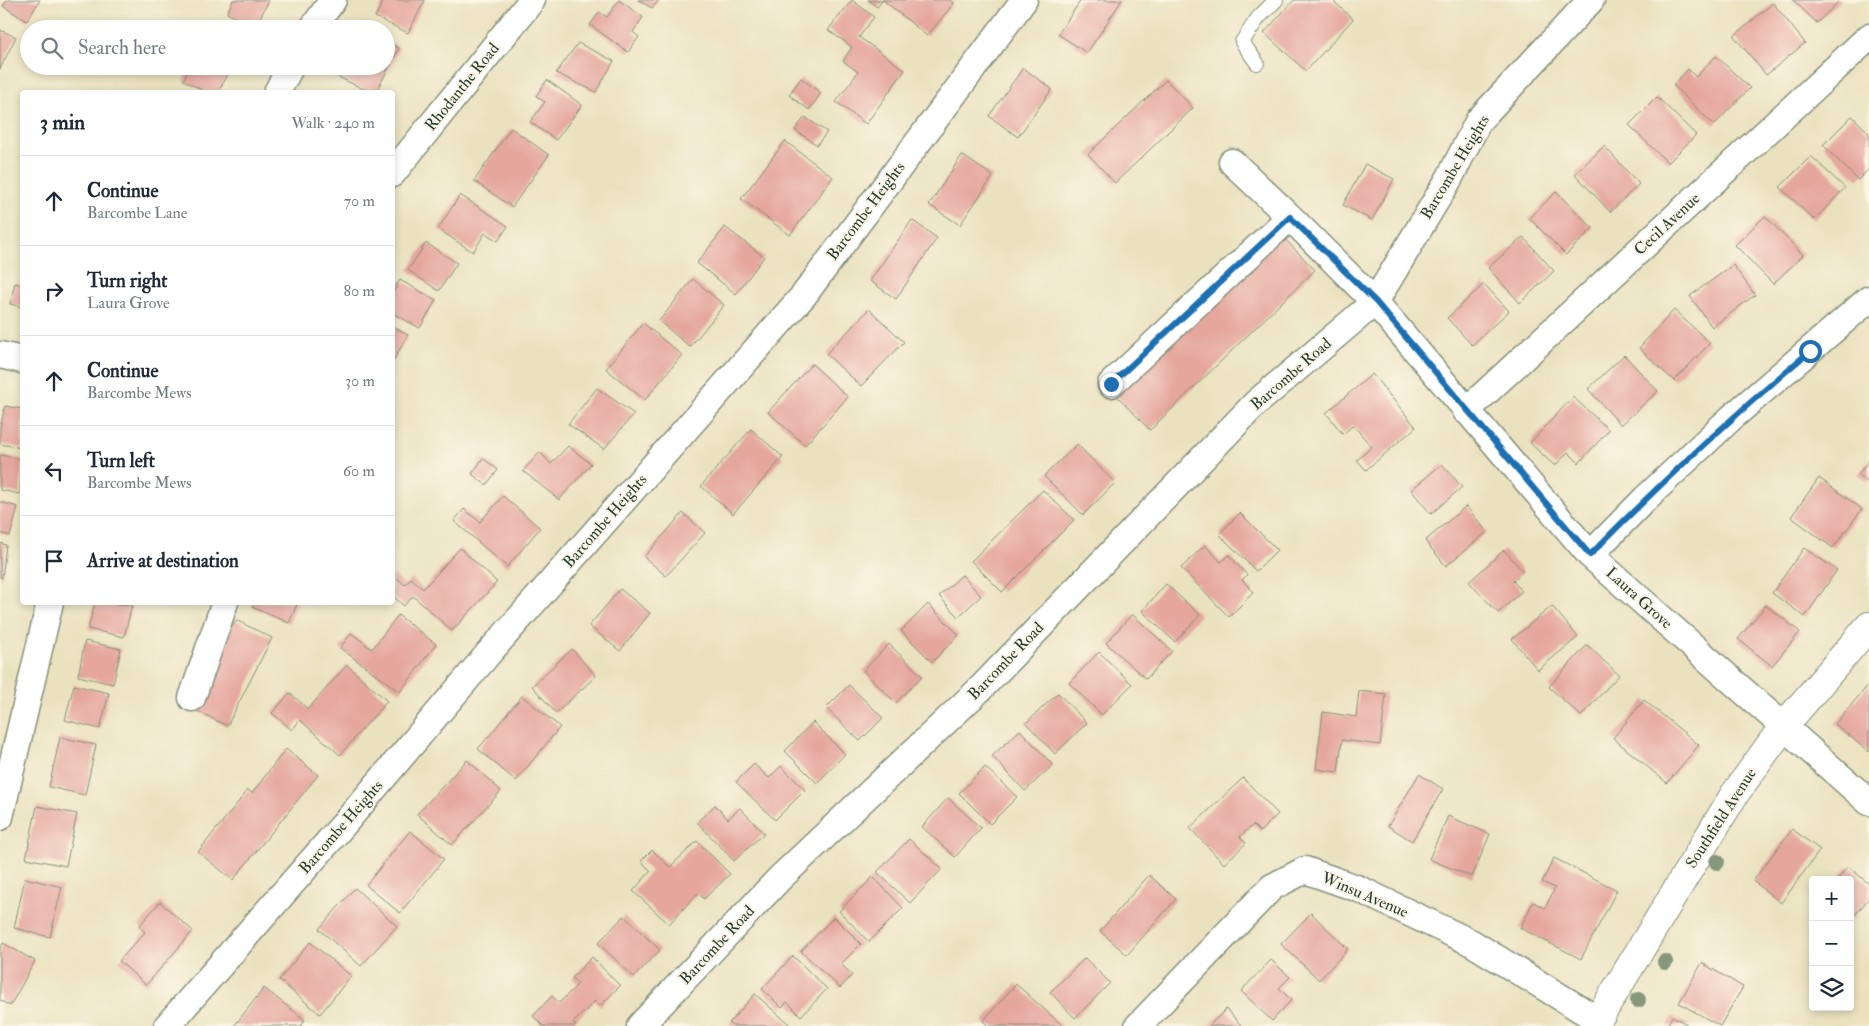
<!DOCTYPE html>
<html lang="en">
<head>
<meta charset="utf-8">
<style>
  :root { --surface:#fff; --page:#f2f2f3; --text:#1f2937; --muted:#747a83; --line:#e0e1e3 }
  body { margin:0; font-family:"IM FELL Double Pica",serif; background:var(--page); color:var(--text) }
  .controls { position:absolute; right:15px; bottom:15px; display:grid; overflow:hidden; border-radius:5px; box-shadow:0 2px 8px #0003 }
  .controls button { width:45px; height:45px; display:grid; place-items:center; padding:0; border:0; border-bottom:1px solid var(--line); background:var(--surface); color:var(--text); font:25px sans-serif }
  .stop { position:absolute; width:15px; height:15px; margin:-11px; border:4px solid #1f6fb2; border-radius:50%; background:#fff }
  .stop.end { background:#1f6fb2; border-color:#fff; box-shadow:0 1px 5px #0008 }
  .list { margin:0; padding:0; list-style:none }
  h2 { display:flex; justify-content:space-between; align-items:center; height:65px; margin:0; padding:0 20px; font-size:21px }
  h2 small { font-size:16px; font-weight:400; color:var(--muted) }
  .list li { display:grid; grid-template-columns:32px 1fr auto; gap:15px; align-items:center; box-sizing:border-box; height:90px; padding:0 20px; border-top:1px solid var(--line) }
  .list b { display:block; font-size:19px; white-space:nowrap }
  .list p { margin:0; font-size:16px; white-space:nowrap; color:var(--muted) }
  .list em { font-size:16px; font-style:normal; color:var(--muted) }
  .icon { flex:none; width:28px; height:28px; fill:none; stroke:currentColor; stroke-width:2; stroke-linecap:round; stroke-linejoin:round }
  .map { position:relative; flex:none; width:1869px; height:1026px; overflow:hidden }
  .search { position:absolute; background:var(--surface); box-shadow:0 2px 8px #0003; left:20px; top:20px; width:375px; height:55px; display:flex; align-items:center; gap:12px; box-sizing:border-box; padding:0 18px; border-radius:28px; color:var(--muted); font-size:19px }
  .panel { position:absolute; background:var(--surface); box-shadow:0 2px 8px #0003; left:20px; top:90px; width:375px; height:515px; border-radius:5px }
  .map>svg:first-child { display:block }
  .building { fill:#e5a69e }
  .lines { fill:none; stroke-linecap:round; stroke-linejoin:round }
  .service-casing { stroke:#84907a; stroke-width:16 }
  .minor-casing { stroke:#84907a; stroke-width:29 }
  .tertiary-casing { stroke:#84907a; stroke-width:30 }
  .service { stroke:#fff; stroke-width:14 }
  .minor { stroke:#fff; stroke-width:26 }
  .tertiary { stroke:#fff; stroke-width:28 }
  .tree { fill:#86987c }
  .route { stroke:#1f6fb2; stroke-width:6 }
  .labels { text-anchor:middle; dominant-baseline:central; stroke-width:4; stroke-linejoin:round; paint-order:stroke }
  .street-label { font-size:16px; fill:#1f3d34; stroke:#fcf5e5 }
</style>
</head>
<body>
<div class="map">
<svg width="1869" height="1026" viewBox="0 0 1869 1026">
  <rect width="100%" height="100%" fill="#fcf5e5"/>
  <filter id="ink" filterUnits="userSpaceOnUse"><feTurbulence type="fractalNoise" baseFrequency=".02" numOctaves="2"/><feDisplacementMap in="SourceGraphic" scale="10" xChannelSelector="R" yChannelSelector="G"/><feConvolveMatrix kernelMatrix="1 2 1 2 8 2 1 2 1" color-interpolation-filters="sRGB"/></filter>
  <filter id="wash" filterUnits="userSpaceOnUse"><feTurbulence type="fractalNoise" baseFrequency=".0096" numOctaves="4" result="noise"/><feDisplacementMap in="SourceGraphic" scale="20" xChannelSelector="R" yChannelSelector="G"/><feGaussianBlur stdDeviation="1.12" result="paint"/><feColorMatrix in="noise" values="0 0 0 0 0 0 0 0 0 0 0 0 0 0 0 0 0 1.4 0 .05"/><feComposite in="paint" operator="in"/></filter>
  <g filter="url(#wash)">
    <rect width="100%" height="100%" fill="#eae2bf"/>
    <g id="blocks">
      <path class="building" d="M 7,0 L 40,0 L 27,21 L 3,6 Z
        M 233,0 L 269,0 L 255,28 L 227,13 Z
        M 384,0 L 425,0 L 408,33 L 375,17 Z
        M 619,0 L 643,17 L 633,32 L 639,37 L 628,52 L 590,25 L 599,12 L 607,17 Z
        M 638,0 L 659,0 L 652,8 Z
        M 852,0 L 874,17 L 859,37 L 905,70 L 866,124 L 836,102 L 858,72 L 843,61 L 852,47 L 828,30 Z
        M 868,0 L 950,0 L 954,3 L 927,36 L 883,0 L 877,7 Z
        M 1081,0 L 1122,0 L 1087,53 L 1058,34 Z
        M 1294,0 L 1332,0 L 1353,19 L 1306,71 L 1264,33 Z
        M 1793,0 L 1840,0 L 1817,23 Z
        M 1773,3 L 1805,43 L 1766,75 L 1734,36 Z
        M 0,30 L 16,37 L 0,69 Z
        M 386,41 L 399,48 L 376,92 L 370,92 L 338,77 L 344,66 L 386,66 Z
        M 578,43 L 614,61 L 596,92 L 556,73 Z
        M 1716,56 L 1750,88 L 1714,125 L 1673,85 L 1688,69 L 1696,77 Z
        M 191,66 L 233,66 L 218,92 L 206,92 L 183,80 Z
        M 1023,68 L 1052,89 L 1018,137 L 989,116 Z
        M 801,78 L 821,93 L 809,110 L 789,95 Z
        M 547,80 L 582,105 L 556,140 L 530,122 L 545,102 L 536,96 Z
        M 1166,80 L 1193,108 L 1115,183 L 1088,154 Z
        M 1657,97 L 1696,135 L 1668,163 L 1629,125 Z
        M 1852,116 L 1869,133 L 1869,169 L 1858,180 L 1823,145 Z
        M 805,117 L 827,132 L 817,145 L 795,130 Z
        M 511,128 L 549,155 L 512,207 L 474,181 Z
        M 785,141 L 833,177 L 790,235 L 741,199 Z
        M 1604,146 L 1639,184 L 1610,212 L 1575,174 Z
        M 962,155 L 993,176 L 960,225 L 929,205 Z
        M 1811,156 L 1845,188 L 1814,220 L 1780,187 Z
        M 1365,164 L 1394,179 L 1372,220 L 1343,205 Z
        M 1556,192 L 1593,228 L 1566,255 L 1529,218 Z
        M 460,195 L 508,226 L 498,241 L 485,233 L 473,252 L 438,229 Z
        M 1765,216 L 1803,255 L 1773,284 L 1735,245 Z
        M 912,220 L 937,238 L 896,299 L 870,281 Z
        M 725,227 L 764,257 L 736,294 L 697,263 Z
        M 1280,234 L 1315,270 L 1150,430 L 1115,394 Z
        M 1523,237 L 1554,271 L 1520,303 L 1488,268 Z
        M 426,243 L 457,263 L 439,291 L 408,270 Z
        M 1733,265 L 1755,295 L 1712,327 L 1690,296 Z
        M 693,279 L 724,305 L 690,347 L 659,321 Z
        M 400,280 L 436,300 L 420,328 L 392,313 L 392,294 Z
        M 15,283 L 22,285 L 22,307 L 10,304 Z
        M 1484,284 L 1509,311 L 1472,345 L 1447,318 Z
        M 869,309 L 904,342 L 861,386 L 826,354 Z
        M 1674,310 L 1710,343 L 1674,381 L 1639,348 Z
        M 643,323 L 682,355 L 645,400 L 606,369 Z
        M 392,326 L 408,335 L 392,363 Z
        M 1624,355 L 1658,391 L 1621,425 L 1588,389 Z
        M 812,364 L 848,397 L 805,445 L 768,412 Z
        M 1372,374 L 1416,427 L 1366,470 L 1357,460 L 1372,447 L 1353,425 L 1343,434 L 1326,413 Z
        M 597,388 L 634,414 L 604,449 L 568,424 Z
        M 1573,397 L 1609,430 L 1579,463 L 1568,452 L 1555,466 L 1530,443 Z
        M 5,406 L 22,409 L 22,448 L 0,444 L 0,428 Z
        M 751,429 L 783,457 L 733,514 L 701,486 Z
        M 1077,444 L 1115,483 L 1083,515 L 1044,476 Z
        M 568,446 L 591,464 L 559,500 L 523,471 L 540,452 L 551,464 Z
        M 0,455 L 22,459 L 20,494 L 0,490 Z
        M 483,458 L 498,470 L 486,485 L 472,474 Z
        M 1869,460 L 1869,483 L 1858,475 Z
        M 1442,464 L 1462,487 L 1431,514 L 1411,490 Z
        M 1819,478 L 1862,509 L 1833,548 L 1791,517 Z
        M 1043,490 L 1074,520 L 1002,592 L 971,561 Z
        M 503,496 L 540,528 L 507,567 L 454,521 L 464,509 L 480,522 Z
        M 0,502 L 18,507 L 10,536 L 0,533 Z
        M 1466,506 L 1487,532 L 1446,566 L 1425,541 Z
        M 683,513 L 705,533 L 666,576 L 644,557 Z
        M 1240,513 L 1277,550 L 1256,571 L 1219,534 Z
        M 0,543 L 6,545 L 2,578 L 0,577 Z
        M 1205,545 L 1221,562 L 1229,555 L 1247,575 L 1242,580 L 1254,592 L 1229,617 L 1181,568 Z
        M 460,548 L 497,582 L 452,631 L 413,596 L 404,606 L 392,595 L 392,577 L 394,575 L 405,585 L 411,578 L 423,589 Z
        M 1804,548 L 1837,570 L 1805,617 L 1772,593 Z
        M 1504,550 L 1523,571 L 1513,581 L 1522,591 L 1498,613 L 1469,582 Z
        M 962,575 L 981,596 L 958,617 L 939,596 Z
        M 1166,584 L 1200,615 L 1175,642 L 1142,611 Z
        M 620,589 L 650,613 L 620,651 L 589,626 Z
        M 95,602 L 132,605 L 124,637 L 88,629 Z
        M 254,602 L 298,602 L 289,623 L 252,607 Z
        M 928,604 L 959,635 L 932,662 L 901,631 Z
        M 1766,605 L 1800,632 L 1772,666 L 1738,639 Z
        M 1552,606 L 1578,637 L 1538,670 L 1512,639 Z
        M 1132,614 L 1172,651 L 1146,679 L 1106,643 Z
        M 398,615 L 436,644 L 400,692 L 340,648 L 351,633 L 372,649 Z
        M 236,620 L 272,638 L 227,726 L 190,707 Z
        M 85,641 L 121,649 L 113,684 L 78,676 Z
        M 889,644 L 922,676 L 896,703 L 863,671 Z
        M 1587,645 L 1619,675 L 1581,716 L 1549,687 Z
        M 572,649 L 596,676 L 556,713 L 532,686 Z
        M 1099,652 L 1132,684 L 1102,715 L 1069,683 Z
        M 347,665 L 387,701 L 340,755 L 300,720 L 292,730 L 272,713 L 290,693 L 308,709 Z
        M 1869,684 L 1869,752 L 1835,724 Z
        M 74,685 L 109,693 L 100,729 L 65,720 Z
        M 849,685 L 883,718 L 860,741 L 826,708 Z
        M 1359,691 L 1386,694 L 1380,745 L 1342,740 L 1338,772 L 1316,769 L 1323,712 L 1356,717 Z
        M 1058,693 L 1087,723 L 1055,754 L 1026,723 Z
        M 522,696 L 560,727 L 516,781 L 478,749 Z
        M 1644,700 L 1699,745 L 1667,783 L 1613,738 Z
        M 813,722 L 845,754 L 817,783 L 785,751 Z
        M 1020,730 L 1053,765 L 1025,791 L 992,756 Z
        M 60,737 L 96,745 L 85,795 L 49,787 Z
        M 286,749 L 318,775 L 233,880 L 198,852 L 248,790 L 252,793 Z
        M 467,760 L 501,791 L 452,845 L 417,814 Z
        M 754,764 L 769,778 L 781,766 L 805,790 L 775,820 L 736,782 Z
        M 985,767 L 1017,797 L 990,824 L 959,793 Z
        M 1419,774 L 1443,789 L 1412,841 L 1388,826 Z
        M 1243,778 L 1278,814 L 1260,832 L 1253,825 L 1240,837 L 1246,843 L 1224,864 L 1190,828 Z
        M 948,798 L 981,828 L 955,857 L 922,827 Z
        M 715,805 L 728,819 L 740,808 L 764,833 L 734,861 L 697,822 Z
        M 37,806 L 77,814 L 66,866 L 26,858 Z
        M 1448,816 L 1490,834 L 1472,877 L 1429,859 Z
        M 1792,829 L 1820,850 L 1781,903 L 1753,881 Z
        M 410,831 L 444,859 L 400,913 L 366,885 Z
        M 909,839 L 942,869 L 910,903 L 877,872 Z
        M 697,841 L 730,874 L 704,899 L 698,893 L 669,924 L 633,891 L 651,871 L 641,861 L 652,850 L 670,867 Z
        M 1554,858 L 1617,890 L 1581,959 L 1520,928 L 1533,902 L 1545,908 L 1555,888 L 1542,882 Z
        M 1848,866 L 1869,884 L 1869,898 L 1850,921 L 1850,880 L 1837,880 Z
        M 1149,875 L 1176,899 L 1127,955 L 1100,931 Z
        M 873,877 L 903,908 L 869,942 L 839,911 Z
        M 25,878 L 62,887 L 50,937 L 14,928 Z
        M 355,888 L 397,926 L 361,966 L 319,929 Z
        M 160,902 L 193,931 L 146,985 L 119,961 L 145,932 L 139,926 Z
        M 1311,913 L 1348,949 L 1319,980 L 1281,944 Z
        M 624,916 L 660,950 L 634,977 L 598,943 Z
        M 834,917 L 861,944 L 841,964 L 852,975 L 840,988 L 801,951 Z
        M 310,942 L 351,976 L 320,1014 L 279,980 Z
        M 3,943 L 35,961 L 10,1006 L 0,1000 L 0,949 Z
        M 793,956 L 827,989 L 801,1016 L 787,1002 L 782,1008 L 762,989 Z
        M 592,957 L 620,986 L 600,1006 L 595,1001 L 573,1023 L 576,1026 L 543,1026 L 533,1016 L 552,996 L 559,1003 L 578,984 L 572,978 Z
        M 1085,958 L 1110,983 L 1075,1018 L 1050,992 Z
        M 1271,960 L 1290,977 L 1279,988 L 1291,1000 L 1272,1021 L 1241,991 Z
        M 1702,963 L 1743,987 L 1720,1026 L 1679,1003 Z
        M 1016,984 L 1063,1026 L 988,1026 L 983,1021 Z
        M 264,988 L 305,1020 L 301,1026 L 234,1026 Z
        M 755,994 L 789,1024 L 787,1026 L 732,1026 L 729,1023 Z
        M 1226,1009 L 1242,1026 L 1209,1026 Z
        M 1672,1016 L 1690,1026 L 1667,1026 Z"/>
    </g>
  </g>
  <g filter="url(#ink)">
    <use href="#blocks" fill-opacity="0" stroke="#84907a" stroke-width="1"/>
    <g class="lines">
      <g class="service-casing">
        <path id="service" d="M 1257,63 L 1242,42 L 1258,18 L 1276,0"/>
      </g>
      <g class="minor-casing">
        <path id="minor" d="M 312,29 L 333,0
          M 277,92 L 291,66
          M 1232,162 L 1290,217
          M 392,174 L 532,0
          M 0,355 L 22,360
          M 1111,384 L 1290,217 L 1375,302 L 1590,555 L 1869,802
          M 1466,411 L 1869,37
          M 1590,555 L 1645,499 L 1730,419 L 1869,299
          M 192,698 L 225,602
          M 0,817 L 50,602
          M 167,1026 L 344,824 L 488,654 L 804,295 L 1024,0
          M 640,1026 L 779,879 L 979,690 L 1256,403 L 1375,302 L 1449,179 L 1479,120 L 1591,0
          M 1138,1026 L 1272,887 L 1305,870 L 1359,889 L 1472,943 L 1598,1020"/>
      </g>
      <g class="tertiary-casing">
        <path id="tertiary" d="M 1594,1026 L 1734,795 L 1783,727 L 1869,626"/>
      </g>
      <use href="#service" class="service"/>
      <use href="#minor" class="minor"/>
      <use href="#tertiary" class="tertiary"/>
    </g>
    <g class="tree">
      <circle cx="1717" cy="862" r="8"/>
      <circle cx="1665" cy="962" r="8"/>
      <circle cx="1638" cy="1000" r="8"/>
    </g>
  </g>
  <g class="lines" filter="url(#ink)">
    <path class="route" d="M 1111,384 L 1290,217 L 1376,302 L 1590,555 C 1660,483 1733,416 1810,351"/>
  </g>
  <g class="labels">
    <g class="street-label">
      <text transform="translate(462 87) rotate(-51)">Rhodanthe Road</text>
      <text transform="translate(1455 167) rotate(-59)">Barcombe Heights</text>
      <text transform="translate(866 211) rotate(-53)">Barcombe Heights</text>
      <text transform="translate(1667 224) rotate(-43)">Cecil Avenue</text>
      <text transform="translate(1291 374) rotate(-41)">Barcombe Road</text>
      <text transform="translate(605 521) rotate(-49)">Barcombe Heights</text>
      <text transform="translate(1639 598) rotate(42)">Laura Grove</text>
      <text transform="translate(1006 661) rotate(-46)">Barcombe Road</text>
      <text transform="translate(1721 818) rotate(-57)">Southfield Avenue</text>
      <text transform="translate(341 827) rotate(-49)">Barcombe Heights</text>
      <text transform="translate(1365 895) rotate(23)">Winsu Avenue</text>
      <text transform="translate(717 945) rotate(-47)">Barcombe Road</text>
    </g>
  </g>
</svg>
<div class="controls">
<button>+</button>
<button>−</button>
<button><svg class="icon" aria-label="layers" viewBox="0 0 24 24"><path d="M12 4l9 5-9 5-9-5zM3 14l9 5 9-5"/></svg></button>
</div>
<div class="stop" style="left:1810px;top:351px"></div>
<div class="stop end" style="left:1111px;top:384px"></div>
<div class="search"><svg class="icon" aria-label="search" viewBox="0 0 24 24"><circle cx="10" cy="10" r="6"/><path d="M15 15l6 6"/></svg>Search here</div>
<section class="panel">
<h2>3 min<small>Walk · 240 m</small></h2>
<ul class="list">
<li><svg class="icon" aria-label="ahead" viewBox="0 0 24 24"><path d="M12 20V5M6 11l6-6 6 6"/></svg><div><b>Continue</b><p>Barcombe Lane</p></div><em>70 m</em></li>
<li><svg class="icon" aria-label="right" viewBox="0 0 24 24"><path d="M7 20v-9h11M14 6l5 5-5 5"/></svg><div><b>Turn right</b><p>Laura Grove</p></div><em>80 m</em></li>
<li><svg class="icon" aria-label="ahead" viewBox="0 0 24 24"><path d="M12 20V5M6 11l6-6 6 6"/></svg><div><b>Continue</b><p>Barcombe Mews</p></div><em>30 m</em></li>
<li><svg class="icon" aria-label="left" viewBox="0 0 24 24"><path d="M17 20v-9H6M10 6l-5 5 5 5"/></svg><div><b>Turn left</b><p>Barcombe Mews</p></div><em>60 m</em></li>
<li><svg class="icon" aria-label="arrive" viewBox="0 0 24 24"><path d="M6 21V4h12l-3 4 3 4H6"/></svg><div><b>Arrive at destination</b></div></li>
</ul>
</section>
</div>
</body>
</html>
